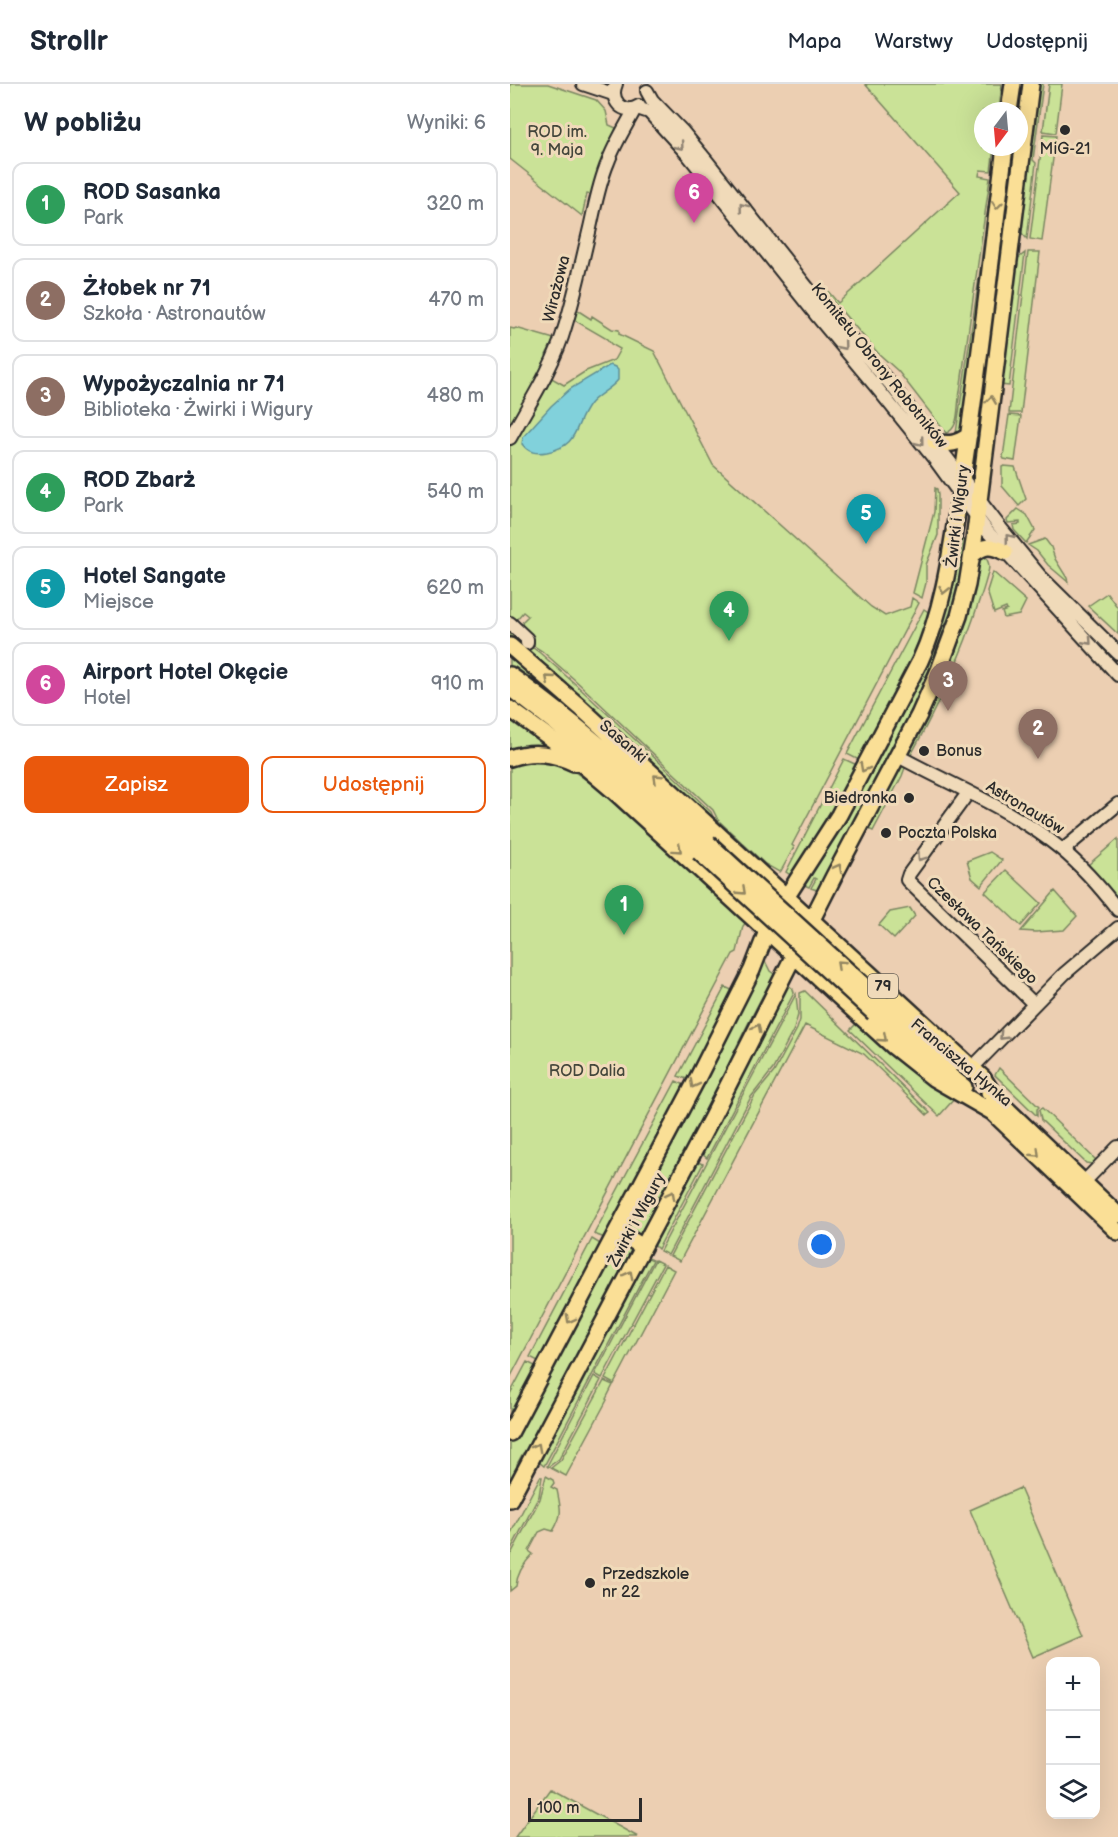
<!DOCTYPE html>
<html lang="pl">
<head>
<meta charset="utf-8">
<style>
  :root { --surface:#fff; --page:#f2f2f3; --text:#1f2937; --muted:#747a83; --line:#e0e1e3; --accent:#ea580c }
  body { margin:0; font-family:"Balsamiq Sans",sans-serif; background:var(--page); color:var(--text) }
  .controls { position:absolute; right:18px; bottom:18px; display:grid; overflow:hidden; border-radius:12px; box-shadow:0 6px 24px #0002 }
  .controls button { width:54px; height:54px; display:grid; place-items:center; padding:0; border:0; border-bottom:2px solid var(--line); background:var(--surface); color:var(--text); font:30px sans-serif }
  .compass { position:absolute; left:464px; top:18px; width:54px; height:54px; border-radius:50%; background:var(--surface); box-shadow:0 6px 24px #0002; rotate:196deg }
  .scale { position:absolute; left:18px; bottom:15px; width:114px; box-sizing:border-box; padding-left:6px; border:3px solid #2b2b2b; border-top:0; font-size:16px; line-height:21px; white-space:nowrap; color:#2b2b2b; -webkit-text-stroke:4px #f0dab9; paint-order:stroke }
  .you { position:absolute; left:312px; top:1161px; width:21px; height:21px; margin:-15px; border:4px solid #fff; border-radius:50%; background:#1a73e8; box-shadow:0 0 0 9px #1a73e833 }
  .badge { display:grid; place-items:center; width:39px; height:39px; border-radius:50%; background:var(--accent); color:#fff; font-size:20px; font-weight:700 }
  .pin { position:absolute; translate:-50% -50px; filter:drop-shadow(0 2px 3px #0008) }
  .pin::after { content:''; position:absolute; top:32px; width:21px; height:18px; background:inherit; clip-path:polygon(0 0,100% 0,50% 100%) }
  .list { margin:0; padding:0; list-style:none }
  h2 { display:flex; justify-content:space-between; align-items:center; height:78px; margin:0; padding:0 24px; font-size:26px }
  h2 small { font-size:20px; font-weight:400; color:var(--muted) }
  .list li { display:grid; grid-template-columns:39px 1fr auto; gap:18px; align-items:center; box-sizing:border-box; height:84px; margin:0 12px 12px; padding:0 12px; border:2px solid var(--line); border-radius:12px }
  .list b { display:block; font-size:22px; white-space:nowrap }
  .list p { margin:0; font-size:20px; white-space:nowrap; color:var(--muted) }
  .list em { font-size:20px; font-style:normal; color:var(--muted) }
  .actions { display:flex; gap:12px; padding:18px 24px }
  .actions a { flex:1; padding:14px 0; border:2px solid var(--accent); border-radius:12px; text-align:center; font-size:21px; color:var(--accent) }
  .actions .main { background:var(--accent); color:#fff }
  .icon { flex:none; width:33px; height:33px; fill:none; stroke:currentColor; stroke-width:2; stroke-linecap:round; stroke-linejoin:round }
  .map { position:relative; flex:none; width:608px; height:1753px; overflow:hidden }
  header { display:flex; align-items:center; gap:36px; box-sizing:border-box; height:84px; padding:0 30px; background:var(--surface); border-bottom:2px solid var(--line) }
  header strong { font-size:28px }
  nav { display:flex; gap:33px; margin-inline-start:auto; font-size:21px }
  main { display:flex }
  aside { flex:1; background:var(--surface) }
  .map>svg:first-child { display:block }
  .green { fill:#cae297; stroke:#7a8661; stroke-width:1.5 }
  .water { fill:#81d1db; stroke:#5f8f95; stroke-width:1.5 }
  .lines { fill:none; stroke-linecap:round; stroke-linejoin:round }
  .minor-casing { stroke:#2b2b2b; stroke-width:16 }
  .major-casing { stroke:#2b2b2b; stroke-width:20 }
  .minor { stroke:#f0dab9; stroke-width:12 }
  .major { stroke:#fadf96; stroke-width:15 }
  .major-bridge-casing { stroke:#2b2b2b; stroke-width:20; stroke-linecap:butt }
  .major-bridge { stroke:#fadf96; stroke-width:15 }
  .oneway { stroke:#8e8272 }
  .oneway2 { stroke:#928560 }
  .poi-dot { fill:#2b2b2b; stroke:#f0dab9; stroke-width:2 }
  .labels { text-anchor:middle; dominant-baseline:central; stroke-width:6; stroke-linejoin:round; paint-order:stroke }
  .shield { fill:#f0dab9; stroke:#666056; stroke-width:1.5 }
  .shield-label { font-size:15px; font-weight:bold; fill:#2b2b2b }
  .park-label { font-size:16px; fill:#43463b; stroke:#f0dab9 }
  .poi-label { font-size:16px; fill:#2b2b2b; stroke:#f0dab9; text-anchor:start }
  .street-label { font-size:16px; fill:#2b2b2b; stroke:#f0dab9 }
</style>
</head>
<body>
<header>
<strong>Strollr</strong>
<nav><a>Mapa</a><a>Warstwy</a><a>Udostępnij</a></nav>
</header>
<main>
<aside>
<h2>W pobliżu<small>Wyniki: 6</small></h2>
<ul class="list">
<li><span class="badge" style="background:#2e9e5b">1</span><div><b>ROD Sasanka</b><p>Park</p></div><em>320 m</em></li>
<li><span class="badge" style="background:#8d6e63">2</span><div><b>Żłobek nr 71</b><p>Szkoła · Astronautów</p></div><em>470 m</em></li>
<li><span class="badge" style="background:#8d6e63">3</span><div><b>Wypożyczalnia nr 71</b><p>Biblioteka · Żwirki i Wigury</p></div><em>480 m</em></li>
<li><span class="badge" style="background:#2e9e5b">4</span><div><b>ROD Zbarż</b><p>Park</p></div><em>540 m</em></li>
<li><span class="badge" style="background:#0f9aa8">5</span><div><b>Hotel Sangate</b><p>Miejsce</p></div><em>620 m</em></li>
<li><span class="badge" style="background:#d1479c">6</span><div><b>Airport Hotel Okęcie</b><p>Hotel</p></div><em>910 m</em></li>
</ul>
<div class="actions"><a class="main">Zapisz</a><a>Udostępnij</a></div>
</aside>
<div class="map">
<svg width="608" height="1753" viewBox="0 0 608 1753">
  <rect width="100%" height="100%" fill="#eccfb2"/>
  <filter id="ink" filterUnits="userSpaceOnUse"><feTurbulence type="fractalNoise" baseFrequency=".0167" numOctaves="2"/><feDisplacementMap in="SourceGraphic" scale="12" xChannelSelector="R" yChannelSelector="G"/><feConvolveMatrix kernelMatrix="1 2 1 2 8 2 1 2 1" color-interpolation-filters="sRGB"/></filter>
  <g filter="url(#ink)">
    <path class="green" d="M 0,0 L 38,0 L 86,16 L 96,27 L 99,41 L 106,44 L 83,111 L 77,110 L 72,132 L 0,75 Z
      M 355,0 L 492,0 L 489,27 L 473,27 L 473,63 L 484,63 L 481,87 L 470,86 L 469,92 L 480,94 L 449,314 C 447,326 449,345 436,349 L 388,287 L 368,269 L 315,208 L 317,206 L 328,219 L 450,108 Z
      M 528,0 L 533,0 L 523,76 L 526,79 L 517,155 L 510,147 L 510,144 Z
      M 539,0 L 552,0 L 546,49 L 533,47 Z
      M 533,51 L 546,52 L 532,157 L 520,155 Z
      M 482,94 L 485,95 L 452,342 L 450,351 L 445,356 L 470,187 Z
      M 518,168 L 530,168 L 511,329 L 499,329 Z
      M 515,169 L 499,302 L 490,301 L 506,176 Z
      M 490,171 L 493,174 L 468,367 L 464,367 L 488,172 Z
      M 67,226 L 81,235 L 82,232 L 102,245 L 109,246 L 109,250 L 144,267 L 203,381 L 361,523 L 375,532 L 400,523 L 402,514 L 409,519 L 282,761 L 284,763 L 271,787 L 269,788 L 255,780 L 208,736 L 203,726 L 65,596 L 32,567 L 19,559 L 11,543 L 13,537 L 18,532 L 13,528 L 7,535 L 0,534 L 0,362 L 40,293 L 54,301 L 76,287 L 104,276 L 110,265 L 101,260 L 97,255 L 64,236 Z
      M 0,244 L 4,245 L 6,244 L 44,255 L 36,271 L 38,273 L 0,345 Z
      M 499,331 L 511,332 L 505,377 L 494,375 L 493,373 Z
      M 494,382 L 505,383 L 516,415 L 509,422 L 492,402 L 492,383 Z
      M 425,404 L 427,405 L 428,411 L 428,451 L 416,481 L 416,499 L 412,514 L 403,509 L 424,428 Z
      M 508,425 L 517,431 L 525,446 L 516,459 L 504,446 L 503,441 L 510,440 L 510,438 L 498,439 L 497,436 Z
      M 449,455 L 457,457 L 446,517 L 419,599 L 310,807 L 301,804 L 306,795 L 304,794 L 299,803 L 294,801 L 328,747 L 384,642 Z
      M 535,455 L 541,463 L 545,475 L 557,494 L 558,498 L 538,481 L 527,467 L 518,461 Z
      M 474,469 C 475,472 479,478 479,482 C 479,488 472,510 469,517 C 452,573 427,622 400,673 L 397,669 L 432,598 L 446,565 L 460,519 L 469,475 Z
      M 483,488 L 516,517 L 509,531 L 494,534 L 492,528 L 497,526 L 496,524 L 484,529 L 477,507 Z
      M 597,509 L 608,524 L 608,550 L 578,522 Z
      M 414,525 L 421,530 L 405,572 L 350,676 L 349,676 L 337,670 Z
      M 0,547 L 30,569 L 63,598 L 148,677 L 201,728 L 206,740 L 43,587 L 0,552 Z
      M 0,572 L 35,601 L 123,681 L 0,584 Z
      M 0,635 L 41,663 L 0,669 Z
      M 25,674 L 56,682 L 101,713 L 237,837 L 233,842 L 227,868 L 223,870 L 0,1294 L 0,681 Z
      M 334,675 L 347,681 L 347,684 L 306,756 L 282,792 L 276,788 Z
      M 396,681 L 392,692 L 363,747 L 356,744 L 388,684 Z
      M 608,755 L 608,813 L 607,814 L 578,781 Z
      M 480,768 L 492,776 L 471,802 L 462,794 L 457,777 Z
      M 496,786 L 531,819 L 511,842 L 475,808 Z
      M 545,807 L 567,832 L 554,846 L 526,848 L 511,847 Z
      M 400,824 L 405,832 L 384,855 L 369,841 L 380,828 Z
      M 254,875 L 260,887 L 264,890 C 251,915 238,939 226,964 C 215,987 207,1013 196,1036 C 187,1053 173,1065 170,1084 L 132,1150 L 124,1152 L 119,1148 L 118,1137 Z
      M 277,900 L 283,905 L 284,909 L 197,1074 L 192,1070 L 191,1066 Z
      M 215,903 L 224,907 L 180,996 L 168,992 Z
      M 295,907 L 420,1029 L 417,1031 L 354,970 L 295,941 L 170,1177 L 160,1172 L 245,1011 L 264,988 L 287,945 L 290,936 L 290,909 Z
      M 286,910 L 288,931 L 284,945 L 263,985 L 241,1013 L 158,1171 L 150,1167 Z
      M 347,939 L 445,1014 L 429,1032 L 340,946 Z
      M 489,984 L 529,1023 L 527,1025 L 527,1032 L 485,991 Z
      M 166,997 L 177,1002 L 95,1154 L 84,1150 Z
      M 532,1024 L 586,1076 L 582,1080 L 576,1079 L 531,1036 L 529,1026 Z
      M 187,1078 L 193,1080 L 148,1165 L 143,1160 L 143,1157 L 185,1079 Z
      M 82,1155 L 92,1161 L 32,1279 L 20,1273 Z
      M 115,1158 L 121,1162 L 122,1170 L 20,1365 L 13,1369 L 7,1380 L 7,1389 L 0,1405 L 0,1359 L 100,1169 L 109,1160 Z
      M 136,1173 L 143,1176 L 34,1382 L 29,1378 L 28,1373 Z
      M 145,1176 L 153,1180 L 92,1294 L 85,1290 Z
      M 155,1181 L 164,1186 L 104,1300 L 95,1295 Z
      M 17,1278 L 29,1284 L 0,1340 L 0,1310 Z
      M 84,1292 L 91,1296 L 49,1375 L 38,1383 L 37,1382 Z
      M 94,1297 L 103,1301 L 96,1315 L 97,1316 L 56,1392 L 41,1384 L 51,1376 Z
      M 36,1392 L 43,1396 L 44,1399 L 41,1403 L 47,1406 C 51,1425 53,1431 43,1447 L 36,1445 L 29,1448 L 19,1467 L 23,1470 C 15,1478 7,1490 6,1502 L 0,1507 L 0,1472 L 30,1415 Z
      M 30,1393 L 32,1393 L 29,1412 L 0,1467 L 0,1451 Z
      M 510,1404 L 573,1551 L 523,1573 L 460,1426 Z
      M 40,1705 L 128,1753 L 5,1753 Z"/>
    <path class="water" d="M 100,281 L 105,283 L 108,286 L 108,296 C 100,306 86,311 79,321 C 63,343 70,361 37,368 C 26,370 19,369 12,360 L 13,353 L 41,322 L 60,305 Z"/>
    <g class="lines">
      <g class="minor-casing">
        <path id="minor" d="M 73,0 L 103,10
          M 106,0 C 99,16 113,32 129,22
          M 137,7 L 142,16 L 173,48 L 196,76 L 304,212 L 382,302 L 489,442 L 530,492 L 608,569
          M 127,24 L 139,28 L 179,72 L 307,232 L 367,304 L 426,377 L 477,447 L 608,591
          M 0,354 C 20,318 44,282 55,243 C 65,211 72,177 80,144 C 85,122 89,99 98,78 C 105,59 116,42 125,25
          M 0,539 L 17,555 L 17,559
          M 388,672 C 441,701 504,726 551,765 C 573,783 591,804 608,826
          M 458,709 L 399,790 L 397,796 L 524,920
          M 553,766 L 608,720
          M 462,984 L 554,890 L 608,844
          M 574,1098 L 608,1063"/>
      </g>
      <g class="major-casing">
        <path id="major" d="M 499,27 L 503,0
          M 425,358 C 439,361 448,360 459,351
          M 462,471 C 475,461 480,461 495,468
          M 0,562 L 70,623 L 473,994 L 485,1013
          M 0,591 C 70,641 135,700 198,759
          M 0,604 L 57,648 L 189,768
          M 0,625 L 47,659 L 105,708 L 384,963 L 423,994 L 484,1029
          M 0,674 C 23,666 43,669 64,679
          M 373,919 L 444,979
          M 364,929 L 401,962 L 454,1003
          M 479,1008 L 608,1131
          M 477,1023 L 608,1148
          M 107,1147 L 133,1163
          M 0,1349 L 186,997 L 242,886 L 261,837 L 329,731 L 410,577 C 436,520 442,458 452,396 C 469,286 481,174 495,63
          M 0,1415 L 202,1033 L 324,792 L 409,631 L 429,586 L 449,532 L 457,501 L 464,457 L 521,0"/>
      </g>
      <use href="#minor" class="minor"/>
      <use href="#major" class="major"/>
      <g class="major-bridge-casing">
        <path id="major-bridge" d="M 198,759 L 373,919
          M 189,768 L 364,929"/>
      </g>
      <use href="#major-bridge" class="major-bridge"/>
    </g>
    <defs><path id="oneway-chevron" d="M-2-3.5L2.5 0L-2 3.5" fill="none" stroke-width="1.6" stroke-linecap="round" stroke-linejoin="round" transform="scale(1.5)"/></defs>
    <g class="oneway">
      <use href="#oneway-chevron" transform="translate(170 62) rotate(50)"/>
      <use href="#oneway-chevron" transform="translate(233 123) rotate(-128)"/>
      <use href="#oneway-chevron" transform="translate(333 262) rotate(50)"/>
      <use href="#oneway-chevron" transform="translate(410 358) rotate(51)"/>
      <use href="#oneway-chevron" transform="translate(499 454) rotate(-129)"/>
      <use href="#oneway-chevron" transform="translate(578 557) rotate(48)"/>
      <use href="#oneway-chevron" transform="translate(411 773) rotate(126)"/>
      <use href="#oneway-chevron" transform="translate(493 952) rotate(134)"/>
    </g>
    <g class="oneway2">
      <use href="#oneway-chevron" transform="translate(487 121) rotate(97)"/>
      <use href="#oneway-chevron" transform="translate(481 316) rotate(-83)"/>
      <use href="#oneway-chevron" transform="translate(434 506) rotate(103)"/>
      <use href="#oneway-chevron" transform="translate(39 595) rotate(-139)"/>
      <use href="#oneway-chevron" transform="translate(354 684) rotate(118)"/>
      <use href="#oneway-chevron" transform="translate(147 694) rotate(-137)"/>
      <use href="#oneway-chevron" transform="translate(168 765) rotate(42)"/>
      <use href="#oneway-chevron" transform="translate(328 784) rotate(-62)"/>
      <use href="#oneway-chevron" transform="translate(232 807) rotate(43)"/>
      <use href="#oneway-chevron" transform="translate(330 880) rotate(-137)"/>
      <use href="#oneway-chevron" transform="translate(247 944) rotate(-63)"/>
      <use href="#oneway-chevron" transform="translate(373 954) rotate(41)"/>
      <use href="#oneway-chevron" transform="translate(184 1000) rotate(118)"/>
      <use href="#oneway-chevron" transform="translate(526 1069) rotate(44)"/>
      <use href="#oneway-chevron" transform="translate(161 1111) rotate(-62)"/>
      <use href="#oneway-chevron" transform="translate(119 1191) rotate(-62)"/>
      <use href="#oneway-chevron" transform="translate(60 1235) rotate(118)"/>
      <use href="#oneway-chevron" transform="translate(27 1363) rotate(-62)"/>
    </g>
  </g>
  <g class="poi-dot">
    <circle cx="555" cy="46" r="6"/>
    <circle cx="414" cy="667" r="6"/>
    <circle cx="399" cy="714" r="6"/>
    <circle cx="376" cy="749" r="6"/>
    <circle cx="80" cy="1499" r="6"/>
  </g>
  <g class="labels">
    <rect class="shield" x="358" y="890" width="30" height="24" rx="4.5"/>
    <g class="shield-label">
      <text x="373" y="902">79</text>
    </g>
    <g class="park-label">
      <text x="47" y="48">ROD im.<tspan x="47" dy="18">9. Maja</tspan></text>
      <text x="77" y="987">ROD Dalia</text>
    </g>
    <g class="poi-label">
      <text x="555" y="65" text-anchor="middle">MiG-21</text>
      <text x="426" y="667">Bonus</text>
      <text x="387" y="714" text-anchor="end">Biedronka</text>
      <text x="388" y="749">Poczta Polska</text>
      <text x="92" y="1490">Przedszkole<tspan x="92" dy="18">nr 22</tspan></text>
    </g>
    <g class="street-label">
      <text transform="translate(47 205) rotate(-76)">Wirażowa</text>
      <text transform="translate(369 282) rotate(51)">Komitetu Obrony Robotników</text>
      <text transform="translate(448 432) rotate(-83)">Żwirki i Wigury</text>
      <text transform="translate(113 658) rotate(40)">Sasanki</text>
      <text transform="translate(515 724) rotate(31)">Astronautów</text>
      <text transform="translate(472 847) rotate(44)">Czesława Tańskiego</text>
      <text transform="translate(451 979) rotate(40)">Franciszka Hynka</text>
      <text transform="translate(127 1136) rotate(-62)">Żwirki i Wigury</text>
    </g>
  </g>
</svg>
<div class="controls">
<button>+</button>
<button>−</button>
<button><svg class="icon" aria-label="layers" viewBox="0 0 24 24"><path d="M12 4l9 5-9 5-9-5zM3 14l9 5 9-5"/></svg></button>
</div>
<svg class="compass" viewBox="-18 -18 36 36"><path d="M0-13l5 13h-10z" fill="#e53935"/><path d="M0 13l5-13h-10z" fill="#747a83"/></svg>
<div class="scale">100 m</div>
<div class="you"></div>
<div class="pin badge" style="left:114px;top:851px;background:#2e9e5b">1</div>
<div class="pin badge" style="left:528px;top:675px;background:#8d6e63">2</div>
<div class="pin badge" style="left:438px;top:627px;background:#8d6e63">3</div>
<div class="pin badge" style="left:219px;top:557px;background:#2e9e5b">4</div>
<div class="pin badge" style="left:356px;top:460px;background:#0f9aa8">5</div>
<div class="pin badge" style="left:184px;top:139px;background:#d1479c">6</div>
</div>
</main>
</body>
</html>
